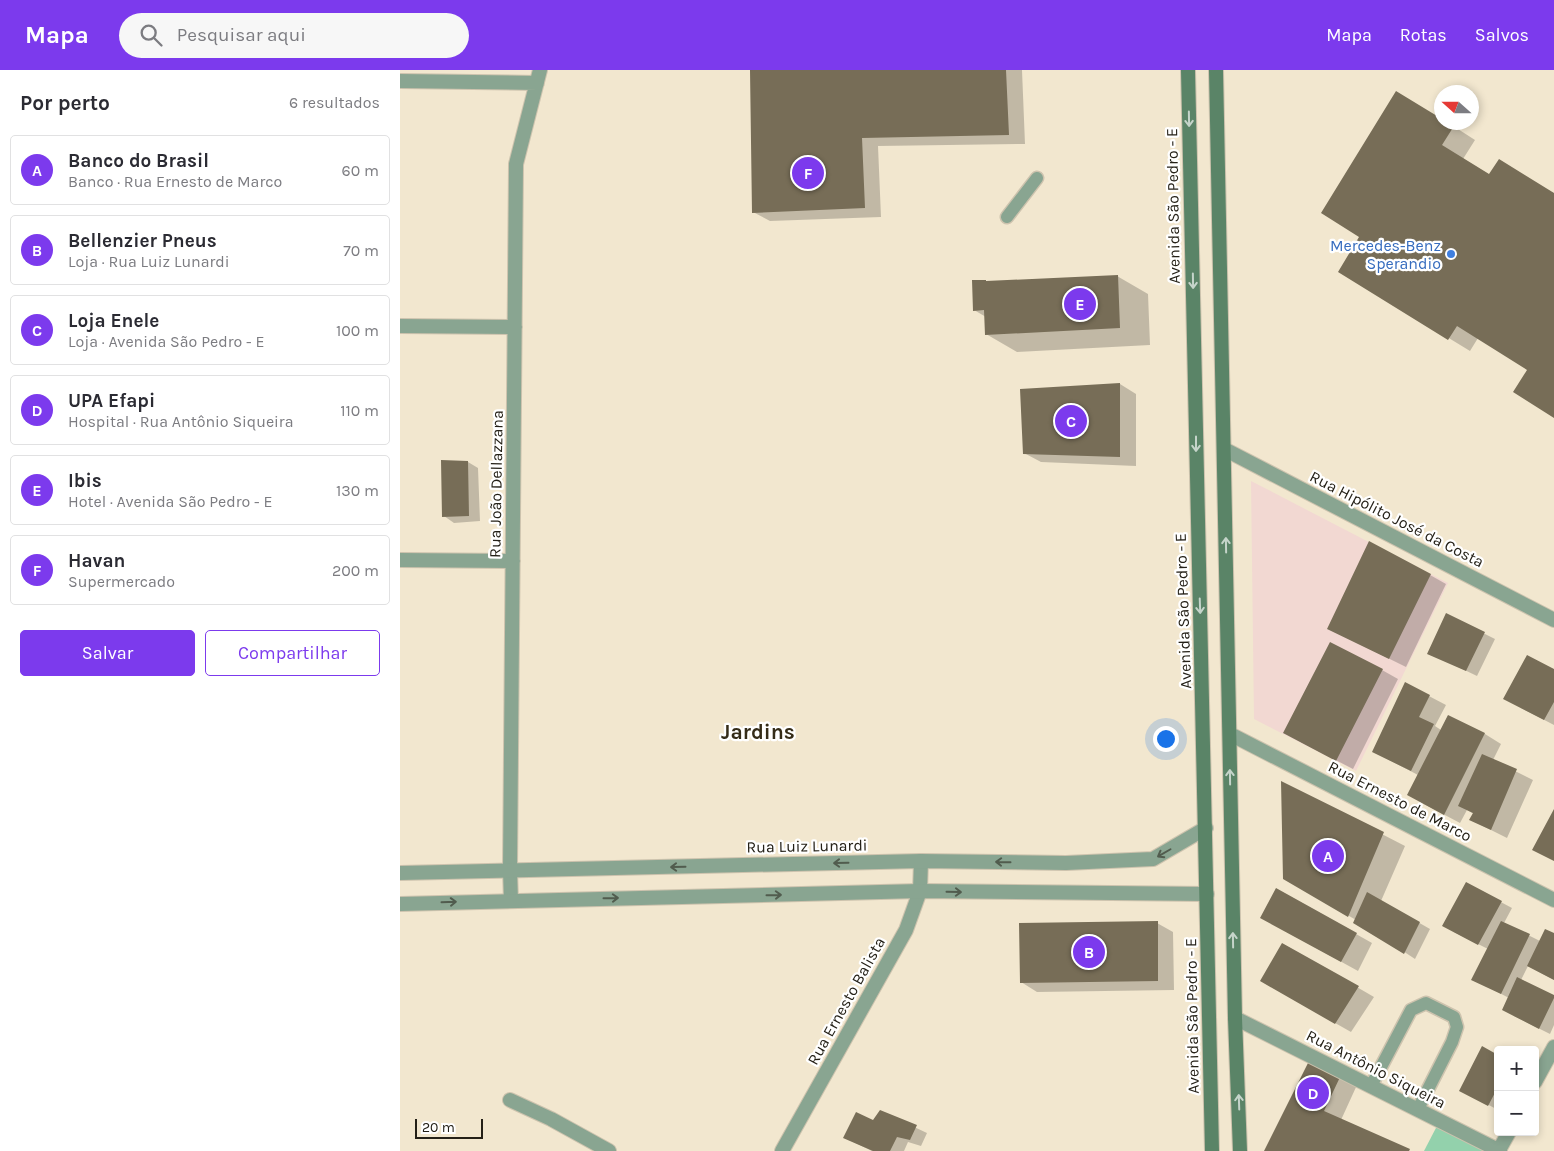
<!DOCTYPE html>
<html lang="pt">
<head>
<meta charset="utf-8">
<style>
  :root { --surface:#fff; --page:#f7f7f7; --text:#2b2b33; --muted:#7c7c81; --line:#e1e1e2; --accent:#7c3aed }
  body { margin:0; font-family:Karla,sans-serif; background:var(--page); color:var(--text) }
  .controls { position:absolute; right:15px; bottom:15px; display:grid; overflow:hidden; border-radius:5px; box-shadow:0 2px 8px #0003 }
  .controls button { width:45px; height:45px; display:grid; place-items:center; padding:0; border:0; border-bottom:1px solid var(--line); background:var(--surface); color:var(--text); font:25px sans-serif }
  .compass { position:absolute; left:1034px; top:15px; width:45px; height:45px; border-radius:50%; background:var(--surface); box-shadow:0 2px 8px #0003; rotate:291deg }
  .scale { position:absolute; left:15px; bottom:12px; width:68px; box-sizing:border-box; padding-left:5px; border:2px solid #242017; border-top:0; font-size:14px; line-height:18px; white-space:nowrap; color:#242017; -webkit-text-stroke:4px #fff; paint-order:stroke }
  .you { position:absolute; left:765px; top:668px; width:18px; height:18px; margin:-12px; border:4px solid #fff; border-radius:50%; background:#1a73e8; box-shadow:0 0 0 8px #1a73e833 }
  .badge { display:grid; place-items:center; width:32px; height:32px; border-radius:50%; background:var(--accent); color:#fff; font-size:16px; font-weight:700 }
  .pin { position:absolute; translate:-50% -50%; border:2px solid #fff; box-shadow:0 1px 5px #0006 }
  .list { margin:0; padding:0; list-style:none }
  h2 { display:flex; justify-content:space-between; align-items:center; height:65px; margin:0; padding:0 20px; font-size:21px }
  h2 small { font-size:16px; font-weight:400; color:var(--muted) }
  .list li { display:grid; grid-template-columns:32px 1fr auto; gap:15px; align-items:center; box-sizing:border-box; height:70px; margin:0 10px 10px; padding:0 10px; border:1px solid var(--line); border-radius:5px }
  .list b { display:block; font-size:19px; white-space:nowrap }
  .list p { margin:0; font-size:16px; white-space:nowrap; color:var(--muted) }
  .list em { font-size:16px; font-style:normal; color:var(--muted) }
  .actions { display:flex; gap:10px; padding:15px 20px }
  .actions a { flex:1; padding:11px 0; border:1px solid var(--accent); border-radius:5px; text-align:center; font-size:18px; color:var(--accent) }
  .actions .main { background:var(--accent); color:#fff }
  .icon { flex:none; width:28px; height:28px; fill:none; stroke:currentColor; stroke-width:2; stroke-linecap:round; stroke-linejoin:round }
  .map { position:relative; flex:none; width:1154px; height:1081px; overflow:hidden }
  header { display:flex; align-items:center; gap:30px; box-sizing:border-box; height:70px; padding:0 25px; background:var(--accent); color:#fff }
  header strong { font-size:24px }
  nav { display:flex; gap:28px; margin-inline-start:auto; font-size:18px }
  .search { width:350px; height:45px; background:var(--page); display:flex; align-items:center; gap:12px; box-sizing:border-box; padding:0 18px; border-radius:28px; color:var(--muted); font-size:19px }
  main { display:flex }
  aside { flex:1; background:var(--surface) }
  .map>svg:first-child { display:block }
  .industrial { fill:#f2d8d2 }
  .green { fill:#93d1ac }
  .shadow { fill:#0003 }
  .building { fill:#776d57 }
  .lines { fill:none; stroke-linecap:round; stroke-linejoin:round }
  .service-casing { stroke:#cdc3ae; stroke-width:15 }
  .minor-casing { stroke:#cdc3ae; stroke-width:16 }
  .tertiary-casing { stroke:#cdc3ae; stroke-width:16 }
  .secondary-casing { stroke:#cdc3ae; stroke-width:16 }
  .service { stroke:#89a591; stroke-width:12 }
  .minor { stroke:#89a591; stroke-width:14 }
  .tertiary { stroke:#89a591; stroke-width:14 }
  .secondary { stroke:#5a8467; stroke-width:14 }
  .oneway { stroke:#c5d4ca }
  .oneway2 { stroke:#515c4e }
  .shop-dot { fill:#3f7fe0; stroke:#fff; stroke-width:2 }
  .labels { text-anchor:middle; dominant-baseline:central; stroke-width:4.5; stroke-linejoin:round; paint-order:stroke }
  .street-label { font-size:16px; fill:#242017; stroke:#fff }
  .shop-label { font-size:16px; fill:#366cbe; stroke:#fff; text-anchor:end }
  .district-label { font-size:21px; font-weight:bold; fill:#352c18; stroke:#fff }
</style>
</head>
<body>
<header>
<strong>Mapa</strong>
<div class="search"><svg class="icon" aria-label="search" viewBox="0 0 24 24"><circle cx="10" cy="10" r="6"/><path d="M15 15l6 6"/></svg>Pesquisar aqui</div>
<nav><a>Mapa</a><a>Rotas</a><a>Salvos</a></nav>
</header>
<main>
<aside>
<h2>Por perto<small>6 resultados</small></h2>
<ul class="list">
<li><span class="badge">A</span><div><b>Banco do Brasil</b><p>Banco · Rua Ernesto de Marco</p></div><em>60 m</em></li>
<li><span class="badge">B</span><div><b>Bellenzier Pneus</b><p>Loja · Rua Luiz Lunardi</p></div><em>70 m</em></li>
<li><span class="badge">C</span><div><b>Loja Enele</b><p>Loja · Avenida São Pedro - E</p></div><em>100 m</em></li>
<li><span class="badge">D</span><div><b>UPA Efapi</b><p>Hospital · Rua Antônio Siqueira</p></div><em>110 m</em></li>
<li><span class="badge">E</span><div><b>Ibis</b><p>Hotel · Avenida São Pedro - E</p></div><em>130 m</em></li>
<li><span class="badge">F</span><div><b>Havan</b><p>Supermercado</p></div><em>200 m</em></li>
</ul>
<div class="actions"><a class="main">Salvar</a><a>Compartilhar</a></div>
</aside>
<div class="map">
<svg width="1154" height="1081" viewBox="0 0 1154 1081">
  <rect width="100%" height="100%" fill="#f2e7cf"/>
  <path class="industrial" d="M 851,411 L 1048,513 L 956,701 L 854,649 Z"/>
  <path class="green" d="M 1038,1054 L 1088,1081 L 1024,1081 Z"/>
  <path class="shadow" d="M 351,0 L 622,0 L 625,74 L 478,76 L 481,147 L 370,151 L 353,142 Z
    M 1042,52 L 1047,52 L 1075,70 L 1063,89 L 1090,105 L 1154,123 L 1154,346 L 1128,299 L 1078,268 L 1070,281 L 939,201 Z
    M 717,206 L 748,224 L 750,275 L 617,282 L 586,264 L 586,247 L 574,240 L 588,212 Z
    M 720,314 L 736,324 L 736,396 L 641,392 L 624,383 Z
    M 68,392 L 78,398 L 80,451 L 54,453 L 44,446 Z
    M 1030,505 L 1046,514 L 1006,597 L 929,559 Z
    M 1047,545 L 1095,569 L 1077,606 L 1029,583 Z
    M 982,600 L 998,609 L 953,699 L 901,672 Z
    M 1154,600 L 1154,655 L 1121,638 Z
    M 1006,614 L 1046,635 L 1035,656 L 1041,660 L 1048,646 L 1085,664 L 1101,674 L 1093,690 L 1133,710 L 1107,768 L 1071,750 L 1074,744 L 1067,740 L 1060,753 L 1024,734 L 1018,705 L 974,682 Z
    M 883,713 L 1005,776 L 981,831 L 1030,859 L 1015,889 L 956,850 L 884,808 Z
    M 1067,814 L 1112,838 L 1104,853 L 1140,871 L 1154,865 L 1154,910 L 1128,896 L 1121,910 L 1154,927 L 1154,955 L 1150,964 L 1114,946 L 1109,928 L 1084,915 L 1088,879 L 1054,862 Z
    M 757,853 L 773,862 L 774,920 L 637,922 L 621,912 Z
    M 878,857 L 956,864 L 972,873 L 958,901 Z
    M 883,874 L 974,927 L 951,962 L 861,911 Z
    M 1098,987 L 1098,1040 L 1072,1026 Z
    M 909,993 L 957,1015 L 941,1050 L 1010,1081 L 866,1081 Z
    M 480,1041 L 527,1063 L 521,1076 L 508,1072 L 504,1081 L 472,1081 L 445,1068 L 474,1051 Z"/>
  <path class="building" d="M 350,0 L 606,0 L 609,65 L 462,68 L 465,138 L 352,143 Z
    M 996,21 L 1042,49 L 1042,52 L 1048,52 L 1054,56 L 1042,75 L 1089,104 L 1099,89 L 1154,123 L 1154,348 L 1113,322 L 1127,300 L 1057,256 L 1048,270 L 938,202 L 959,167 L 921,143 Z
    M 718,205 L 720,258 L 585,265 L 584,240 L 573,241 L 572,210 L 586,210 L 586,211 Z
    M 720,313 L 720,387 L 623,384 L 620,319 Z
    M 41,390 L 68,391 L 69,446 L 42,447 Z
    M 969,471 L 1031,504 L 989,589 L 927,559 Z
    M 1046,543 L 1085,562 L 1066,601 L 1027,584 Z
    M 930,572 L 983,599 L 936,691 L 883,663 Z
    M 1127,585 L 1154,599 L 1154,632 L 1144,650 L 1103,629 Z
    M 1005,612 L 1030,625 L 1019,647 L 1034,654 L 1011,701 L 972,682 Z
    M 1048,645 L 1085,663 L 1044,745 L 1007,725 Z
    M 1082,684 L 1117,699 L 1091,760 L 1069,750 L 1073,743 L 1058,736 Z
    M 881,711 L 984,762 L 948,847 L 883,809 Z
    M 1154,739 L 1154,791 L 1132,780 Z
    M 1066,812 L 1102,831 L 1078,875 L 1042,856 Z
    M 876,818 L 957,863 L 941,892 L 860,848 Z
    M 967,822 L 1020,852 L 1004,884 L 953,853 Z
    M 758,851 L 758,911 L 620,913 L 619,853 Z
    M 1101,851 L 1130,864 L 1101,924 L 1071,910 Z
    M 1145,859 L 1154,863 L 1154,910 L 1127,896 Z
    M 882,873 L 959,916 L 935,954 L 860,911 Z
    M 1117,907 L 1154,925 L 1154,928 L 1139,959 L 1102,940 Z
    M 1082,976 L 1098,985 L 1098,1017 L 1088,1036 L 1059,1021 Z
    M 909,991 L 941,1005 L 924,1041 L 1010,1079 L 1009,1081 L 864,1081 Z
    M 480,1040 L 517,1055 L 510,1070 L 497,1067 L 490,1081 L 473,1081 L 443,1068 L 456,1042 L 473,1050 Z"/>
  <g class="lines">
    <g class="service-casing">
      <path id="service" d="M 607,147 L 637,108
        M 971,1016 L 1011,940 L 1026,933 L 1054,947 L 1057,957 L 1052,972 L 1018,1039"/>
    </g>
    <g class="minor-casing">
      <path id="minor" d="M 0,11 L 137,13
        M 0,256 L 115,257
        M 824,379 L 1154,550
        M 0,490 L 113,491
        M 830,664 L 1154,830
        M 111,831 L 110,800 L 116,94 L 140,0
        M 835,948 L 1100,1081
        M 1135,1012 L 1154,977
        M 110,1030 L 151,1049 L 209,1081
        M 1099,1080 L 1109,1062
        M 382,1081 L 506,860 L 520,821 L 521,791"/>
    </g>
    <g class="tertiary-casing">
      <path id="tertiary" d="M 0,803 L 521,791 L 666,793 L 753,789 L 806,758
        M 0,834 L 520,821 L 807,824"/>
    </g>
    <g class="secondary-casing">
      <path id="secondary" d="M 788,0 L 812,1081
        M 816,0 L 835,948 L 840,1081"/>
    </g>
    <use href="#service" class="service"/>
    <use href="#minor" class="minor"/>
    <use href="#tertiary" class="tertiary"/>
    <use href="#secondary" class="secondary"/>
  </g>
  <defs><path id="oneway-shaft" d="M-6 0H5M1.5-3L5.5 0L1.5 3" fill="none" stroke-width="1.6" stroke-linecap="round" stroke-linejoin="round" transform="scale(1.25)"/></defs>
  <g class="oneway">
    <use href="#oneway-shaft" transform="translate(789 49) rotate(89)"/>
    <use href="#oneway-shaft" transform="translate(793 211) rotate(89)"/>
    <use href="#oneway-shaft" transform="translate(796 374) rotate(90)"/>
    <use href="#oneway-shaft" transform="translate(826 475) rotate(-91)"/>
    <use href="#oneway-shaft" transform="translate(800 536) rotate(88)"/>
    <use href="#oneway-shaft" transform="translate(830 707) rotate(-91)"/>
    <use href="#oneway-shaft" transform="translate(833 870) rotate(-91)"/>
    <use href="#oneway-shaft" transform="translate(839 1032) rotate(-92)"/>
  </g>
  <g class="oneway2">
    <use href="#oneway-shaft" transform="translate(764 783) rotate(150)"/>
    <use href="#oneway-shaft" transform="translate(603 792) rotate(-179)"/>
    <use href="#oneway-shaft" transform="translate(441 793) rotate(179)"/>
    <use href="#oneway-shaft" transform="translate(278 797) rotate(179)"/>
    <use href="#oneway-shaft" transform="translate(554 822) rotate(1)"/>
    <use href="#oneway-shaft" transform="translate(374 825) rotate(-1)"/>
    <use href="#oneway-shaft" transform="translate(211 828) rotate(-1)"/>
    <use href="#oneway-shaft" transform="translate(49 832) rotate(-2)"/>
  </g>
  <circle class="shop-dot" cx="1051" cy="184" r="5"/>
  <g class="labels">
    <g class="street-label">
      <text transform="translate(773 136) rotate(-91)">Avenida São Pedro - E</text>
      <text transform="translate(96 414) rotate(-89)">Rua João Dellazzana</text>
      <text transform="translate(997 449) rotate(27)">Rua Hipólito José da Costa</text>
      <text transform="translate(783 541) rotate(-92)">Avenida São Pedro - E</text>
      <text transform="translate(1000 731) rotate(27)">Rua Ernesto de Marco</text>
      <text transform="translate(407 776) rotate(-1)">Rua Luiz Lunardi</text>
      <text transform="translate(446 931) rotate(-61)">Rua Ernesto Balista</text>
      <text transform="translate(792 946) rotate(-91)">Avenida São Pedro - E</text>
      <text transform="translate(976 999) rotate(27)">Rua Antônio Siqueira</text>
    </g>
    <g class="shop-label">
      <text x="1041" y="175">Mercedes-Benz<tspan x="1041" dy="18">Sperandio</tspan></text>
    </g>
    <g class="district-label">
      <text x="358" y="662">Jardins</text>
    </g>
  </g>
</svg>
<div class="controls">
<button>+</button>
<button>−</button>
</div>
<svg class="compass" viewBox="-18 -18 36 36"><path d="M0-13l5 13h-10z" fill="#e53935"/><path d="M0 13l5-13h-10z" fill="#7c7c81"/></svg>
<div class="scale">20 m</div>
<div class="you"></div>
<div class="pin badge" style="left:928px;top:786px">A</div>
<div class="pin badge" style="left:689px;top:882px">B</div>
<div class="pin badge" style="left:671px;top:351px">C</div>
<div class="pin badge" style="left:913px;top:1023px">D</div>
<div class="pin badge" style="left:680px;top:234px">E</div>
<div class="pin badge" style="left:408px;top:103px">F</div>
</div>
</main>
</body>
</html>
